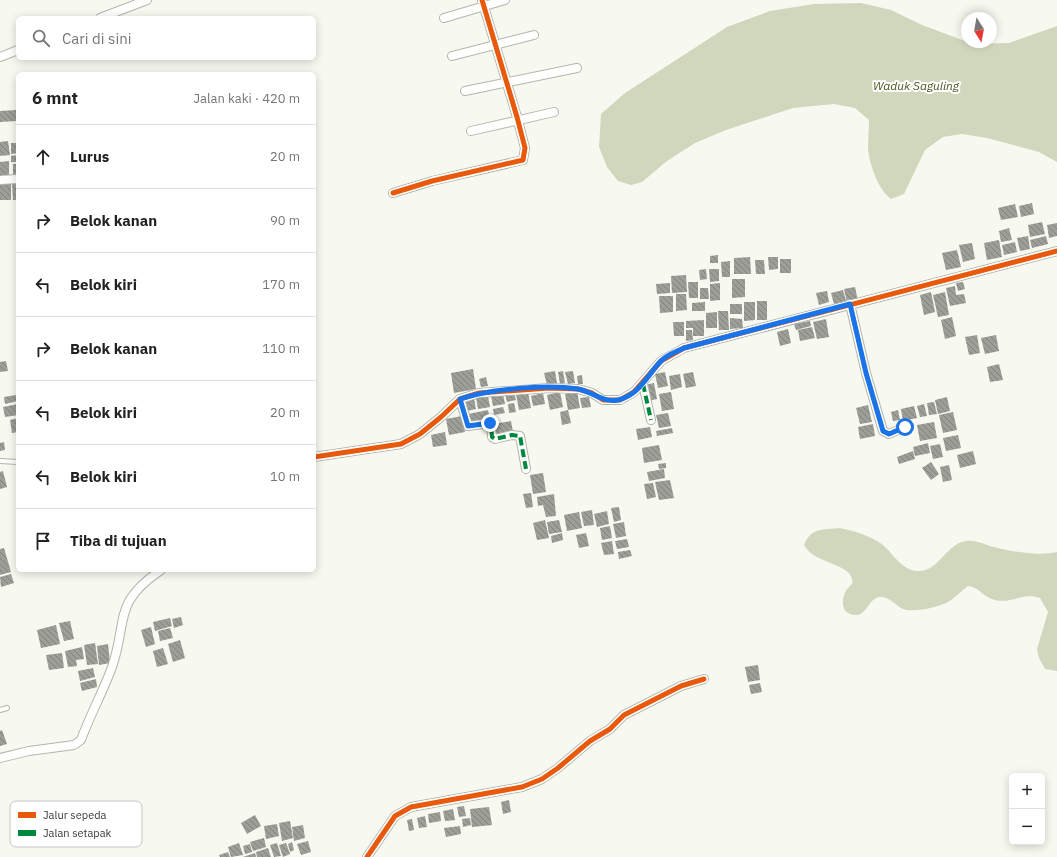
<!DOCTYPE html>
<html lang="id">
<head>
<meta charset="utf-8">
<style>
  :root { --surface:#fff; --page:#f6f6f6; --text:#222; --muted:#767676; --line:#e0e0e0 }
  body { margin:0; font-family:"IBM Plex Sans",sans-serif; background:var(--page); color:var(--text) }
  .controls { position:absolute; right:12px; bottom:12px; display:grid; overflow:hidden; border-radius:6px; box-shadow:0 2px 10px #0003 }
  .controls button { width:36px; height:36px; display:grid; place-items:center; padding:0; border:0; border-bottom:1px solid var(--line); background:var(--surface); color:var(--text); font:20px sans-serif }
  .compass { position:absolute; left:961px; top:12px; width:36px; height:36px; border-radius:50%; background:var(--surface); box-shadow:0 2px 10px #0003; rotate:169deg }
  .stop { position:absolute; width:12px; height:12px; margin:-9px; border:3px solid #1a73e8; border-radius:50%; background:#fff }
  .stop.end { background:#1a73e8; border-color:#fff; box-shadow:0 1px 4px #0008 }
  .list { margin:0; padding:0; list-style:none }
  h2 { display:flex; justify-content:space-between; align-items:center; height:52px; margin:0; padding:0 16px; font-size:17px }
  h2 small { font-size:13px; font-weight:400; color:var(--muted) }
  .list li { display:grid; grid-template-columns:26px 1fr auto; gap:12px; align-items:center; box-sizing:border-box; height:64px; padding:0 16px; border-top:1px solid var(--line) }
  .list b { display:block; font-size:15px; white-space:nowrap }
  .list em { font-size:13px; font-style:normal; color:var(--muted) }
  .icon { flex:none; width:22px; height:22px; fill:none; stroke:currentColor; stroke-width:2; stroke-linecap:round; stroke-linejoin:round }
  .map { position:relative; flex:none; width:1057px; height:857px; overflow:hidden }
  .search { position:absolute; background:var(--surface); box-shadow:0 2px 10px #0003; left:16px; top:16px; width:300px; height:44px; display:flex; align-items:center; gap:10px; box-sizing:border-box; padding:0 14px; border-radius:6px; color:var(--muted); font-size:15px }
  .panel { position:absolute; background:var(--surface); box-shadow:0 2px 10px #0003; left:16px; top:72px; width:300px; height:500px; border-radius:6px }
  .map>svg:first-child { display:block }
  .water { fill:#d0d7bc }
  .building { fill:url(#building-back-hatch) }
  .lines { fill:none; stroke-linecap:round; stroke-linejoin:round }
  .lane-casing { stroke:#b3b5ae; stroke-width:6 }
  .street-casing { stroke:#b3b5ae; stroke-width:10 }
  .lane { stroke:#fefefd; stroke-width:4 }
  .street { stroke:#fefefd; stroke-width:8 }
  .quiet { stroke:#00873e; stroke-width:4; stroke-dasharray:8 4; stroke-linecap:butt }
  .cycleway-casing { stroke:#fff; stroke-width:8 }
  .cycleway { stroke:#e8590c; stroke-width:5 }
  .route { stroke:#1a73e8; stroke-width:5 }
  .labels { text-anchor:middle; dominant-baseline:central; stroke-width:4; stroke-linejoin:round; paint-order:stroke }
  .water-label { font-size:12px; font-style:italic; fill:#49551e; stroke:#fff }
  .key { fill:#fff; stroke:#c3c4c2; stroke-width:1 }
  .key-label { font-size:11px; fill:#373933 }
</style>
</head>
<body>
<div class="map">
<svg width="1057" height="857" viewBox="0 0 1057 857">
  <defs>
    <pattern id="building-back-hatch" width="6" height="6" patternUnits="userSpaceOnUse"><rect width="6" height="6" fill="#9d9e98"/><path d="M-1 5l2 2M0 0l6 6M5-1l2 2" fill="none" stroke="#81827d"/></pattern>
  </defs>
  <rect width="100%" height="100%" fill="#f7f9f0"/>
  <path class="water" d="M 861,3 L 891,10 L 922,25 L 973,44 L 1009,43 L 1057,26 L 1057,162 L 1039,152 L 987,138 L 962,134 L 943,137 L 925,150 L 904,194 L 891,199 C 878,189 870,166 868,149 C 868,139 869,130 869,120 L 855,108 L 834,104 L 793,108 L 726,130 L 695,143 L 667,161 L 642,182 L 631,185 L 618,181 L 607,167 L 599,147 L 601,114 L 625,93 L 727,27 L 770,11 L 814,4 Z
    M 840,528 C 853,531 865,534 877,541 C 892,549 898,569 917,571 C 937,573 945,547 962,542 C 973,538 983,544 994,547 C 1014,552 1037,556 1057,552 L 1057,671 L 1045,669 L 1039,658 L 1037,649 L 1048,612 L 1040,598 C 1023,592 1012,604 995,600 C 984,598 979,587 968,586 C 961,591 955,598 948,602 C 939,607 910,614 901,608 C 895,604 888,596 880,597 C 869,598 867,614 857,615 C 838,616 840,593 852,584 C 856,563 814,565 804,545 C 811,527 823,530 840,528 Z"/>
  <path class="building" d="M 16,110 L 16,121 L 0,122 L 0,111 Z
    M 8,141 L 10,155 L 0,156 L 0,142 Z
    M 11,143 L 18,143 L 18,153 L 11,154 Z
    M 18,155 L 18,162 L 11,162 L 11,156 Z
    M 9,161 L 9,179 L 0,179 L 0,162 Z
    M 13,164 L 18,164 L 18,177 L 13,177 Z
    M 12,182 L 18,182 L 18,200 L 13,200 Z
    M 0,184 L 11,184 L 11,200 L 0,200 Z
    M 1032,203 L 1034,214 L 1021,217 L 1019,206 Z
    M 1015,204 L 1018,217 L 1001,220 L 998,208 Z
    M 1042,222 L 1045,234 L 1030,237 L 1028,225 Z
    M 1057,223 L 1057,236 L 1049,238 L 1047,225 Z
    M 1009,228 L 1012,240 L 1001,242 L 999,231 Z
    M 1028,236 L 1030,249 L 1020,251 L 1017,238 Z
    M 1046,236 L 1048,244 L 1032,248 L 1030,240 Z
    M 999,240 L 1002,257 L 987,260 L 984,243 Z
    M 1015,242 L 1017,252 L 1004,255 L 1002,245 Z
    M 972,243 L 975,259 L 963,262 L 959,245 Z
    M 957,250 L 961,267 L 946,270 L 942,253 Z
    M 718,255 L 718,263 L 710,263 L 710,256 Z
    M 750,257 L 751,274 L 734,274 L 734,258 Z
    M 768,257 L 778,257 L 778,269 L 769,270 Z
    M 780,259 L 791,259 L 791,273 L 780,273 Z
    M 755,260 L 764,260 L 765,274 L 756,274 Z
    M 730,261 L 730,277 L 722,277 L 721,262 Z
    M 706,269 L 707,279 L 700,280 L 699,270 Z
    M 709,269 L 719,269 L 719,281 L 710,282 Z
    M 686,275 L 687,292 L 672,293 L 671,276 Z
    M 732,279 L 745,279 L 745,297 L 732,298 Z
    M 688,282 L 698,282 L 698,298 L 689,298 Z
    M 963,282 L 965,289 L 958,291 L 956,283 Z
    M 670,283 L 670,293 L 657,294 L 656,284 Z
    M 720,283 L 720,300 L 710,301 L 710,284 Z
    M 955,286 L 956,295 L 964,294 L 966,303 L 950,306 L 946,288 Z
    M 855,287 L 858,301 L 847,303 L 844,289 Z
    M 700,288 L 708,288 L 709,299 L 700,299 Z
    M 843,290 L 846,301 L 834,304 L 831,293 Z
    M 827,291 L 829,302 L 819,305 L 816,293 Z
    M 931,292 L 935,312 L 924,315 L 920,295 Z
    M 945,292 L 949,315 L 938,317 L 933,295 Z
    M 676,294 L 686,294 L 687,310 L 676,311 Z
    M 659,296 L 673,296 L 673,312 L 660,313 Z
    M 757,301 L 767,301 L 767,320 L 757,320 Z
    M 705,302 L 705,311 L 692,311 L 692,303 Z
    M 744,302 L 755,302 L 755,320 L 744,321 Z
    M 730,304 L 742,304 L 742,314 L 730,314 Z
    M 718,311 L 728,311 L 729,330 L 719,330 Z
    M 717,312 L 717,328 L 706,328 L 706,313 Z
    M 952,317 L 956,336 L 945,339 L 941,320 Z
    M 730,318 L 742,319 L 743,328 L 730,329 Z
    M 826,319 L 829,337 L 817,339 L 813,322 Z
    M 704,320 L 704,336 L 693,336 L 693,328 L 686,328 L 686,321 Z
    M 810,321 L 811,326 L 796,330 L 794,324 Z
    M 673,322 L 684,322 L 684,336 L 674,336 Z
    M 812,327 L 815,338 L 800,341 L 798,330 Z
    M 788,329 L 791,343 L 780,346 L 777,332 Z
    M 686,330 L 692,330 L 693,340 L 686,341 Z
    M 977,335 L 980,353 L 969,355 L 965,337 Z
    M 996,335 L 999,351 L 985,354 L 981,338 Z
    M 6,361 L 8,371 L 0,372 L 0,362 Z
    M 999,364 L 1003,380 L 990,382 L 987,367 Z
    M 473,369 L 476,389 L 454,393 L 451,373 Z
    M 555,371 L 557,383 L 547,385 L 544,373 Z
    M 563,371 L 565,383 L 560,384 L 558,372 Z
    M 573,371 L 575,383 L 568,384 L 565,372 Z
    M 665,372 L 668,386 L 658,388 L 655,374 Z
    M 693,372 L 696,386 L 686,388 L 683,374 Z
    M 680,374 L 682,387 L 671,390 L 669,376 Z
    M 582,375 L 583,384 L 578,384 L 577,376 Z
    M 486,377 L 488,386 L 481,387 L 479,379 Z
    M 654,383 L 657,399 L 648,401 L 645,385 Z
    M 577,391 L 580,408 L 568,410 L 565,394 Z
    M 514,392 L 516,400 L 507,402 L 505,394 Z
    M 528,392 L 531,408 L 519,410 L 516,394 Z
    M 560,392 L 563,407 L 550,410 L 547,395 Z
    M 671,392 L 674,409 L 662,411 L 659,394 Z
    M 543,393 L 545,404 L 533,406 L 531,396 Z
    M 503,394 L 505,404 L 493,406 L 491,396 Z
    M 16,395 L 18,401 L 5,404 L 4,397 Z
    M 488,396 L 490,407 L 478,409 L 476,398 Z
    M 589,397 L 591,407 L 582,408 L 580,398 Z
    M 947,397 L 950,411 L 938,414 L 935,400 Z
    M 474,398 L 476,409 L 467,411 L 465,400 Z
    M 934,402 L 937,414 L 929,415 L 927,403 Z
    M 514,403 L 516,412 L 509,413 L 508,404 Z
    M 18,404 L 18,415 L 5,417 L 3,407 Z
    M 924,404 L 927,416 L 920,417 L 917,406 Z
    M 868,405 L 872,422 L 860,424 L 856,408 Z
    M 914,406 L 917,418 L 903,421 L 901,409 Z
    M 503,407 L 505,413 L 494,415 L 493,409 Z
    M 488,410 L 490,420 L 470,424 L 468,414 Z
    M 568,410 L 571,423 L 562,425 L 560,412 Z
    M 898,410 L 900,420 L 893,421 L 891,412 Z
    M 953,412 L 957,430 L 943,433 L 939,415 Z
    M 668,413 L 671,426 L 659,428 L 656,415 Z
    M 462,416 L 465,432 L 449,435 L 446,419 Z
    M 18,418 L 18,432 L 12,433 L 10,420 Z
    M 511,421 L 513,432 L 496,436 L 493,424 Z
    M 934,422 L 937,438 L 920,441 L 917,425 Z
    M 873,424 L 875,436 L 860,439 L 858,427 Z
    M 650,427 L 652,437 L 638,440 L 636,429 Z
    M 672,428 L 673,433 L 657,436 L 656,431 Z
    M 445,432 L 447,445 L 433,447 L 431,435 Z
    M 958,435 L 961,448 L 946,451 L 943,438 Z
    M 4,442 L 5,450 L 0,451 L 0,443 Z
    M 928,443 L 930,453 L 915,456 L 913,447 Z
    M 940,444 L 943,457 L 933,459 L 930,446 Z
    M 659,445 L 662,460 L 644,463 L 642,448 Z
    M 913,451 L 915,459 L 899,464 L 897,457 Z
    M 973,451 L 976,464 L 960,468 L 957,455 Z
    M 931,462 L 939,474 L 931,480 L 922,468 Z
    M 666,463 L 666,468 L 659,469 L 658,464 Z
    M 949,465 L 952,480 L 943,482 L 940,467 Z
    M 664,469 L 665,478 L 649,481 L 647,472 Z
    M 3,471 L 7,487 L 0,489 L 0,472 Z
    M 543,473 L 546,492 L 533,494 L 530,475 Z
    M 670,480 L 674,498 L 659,500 L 655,482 Z
    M 653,483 L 656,497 L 647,499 L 644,484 Z
    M 531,493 L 533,507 L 526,508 L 523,494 Z
    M 554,494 L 556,516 L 546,517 L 543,505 L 538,506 L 537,497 Z
    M 619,507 L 621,520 L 614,522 L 611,508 Z
    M 592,510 L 594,525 L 584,526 L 581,512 Z
    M 607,511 L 609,524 L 597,527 L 594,514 Z
    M 579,512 L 582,528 L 567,531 L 564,515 Z
    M 545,520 L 549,538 L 537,540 L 533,523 Z
    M 559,520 L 562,532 L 549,534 L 547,522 Z
    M 624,522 L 626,536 L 616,538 L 613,524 Z
    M 610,526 L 612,538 L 602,540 L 600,528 Z
    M 562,533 L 563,540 L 552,543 L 551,536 Z
    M 586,533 L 589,546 L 579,548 L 576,535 Z
    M 627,539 L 629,547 L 617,549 L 615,541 Z
    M 612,541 L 614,554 L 604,555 L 601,543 Z
    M 4,548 L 11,572 L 0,575 L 0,549 Z
    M 630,550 L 632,556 L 619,559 L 618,552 Z
    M 11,574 L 14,583 L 1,587 L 0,577 Z
    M 181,617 L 183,625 L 174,628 L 172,619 Z
    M 170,618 L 172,626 L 155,631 L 153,622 Z
    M 70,621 L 74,639 L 64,641 L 59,623 Z
    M 56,625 L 60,644 L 41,648 L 37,630 Z
    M 151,627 L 155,644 L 146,647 L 141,630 Z
    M 170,628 L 173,638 L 160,641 L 158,631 Z
    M 180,640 L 185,658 L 173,662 L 168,644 Z
    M 95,643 L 98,664 L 87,665 L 84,645 Z
    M 108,644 L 110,663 L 99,665 L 97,646 Z
    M 82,647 L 84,659 L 76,660 L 77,666 L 68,667 L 65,651 Z
    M 163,648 L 168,664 L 157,667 L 153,651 Z
    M 62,653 L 64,668 L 49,670 L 46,655 Z
    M 758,665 L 760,680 L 748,682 L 745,667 Z
    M 93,668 L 95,677 L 80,681 L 78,671 Z
    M 96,679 L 97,687 L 82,691 L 80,683 Z
    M 760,683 L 762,692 L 751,694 L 749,685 Z
    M 2,730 L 7,744 L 0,746 L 0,731 Z
    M 509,800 L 511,812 L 503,814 L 501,802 Z
    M 464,806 L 466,816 L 459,817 L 457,807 Z
    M 489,807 L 492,825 L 472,827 L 470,809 Z
    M 453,809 L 455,820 L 445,821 L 443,811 Z
    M 440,812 L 441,821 L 429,823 L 428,814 Z
    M 255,815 L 261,826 L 247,834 L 241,823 Z
    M 425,816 L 427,827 L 419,828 L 417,818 Z
    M 470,818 L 471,825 L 463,827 L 462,819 Z
    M 412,819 L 414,830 L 409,831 L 407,820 Z
    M 290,821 L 293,838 L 282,841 L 279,823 Z
    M 277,824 L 279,836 L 266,839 L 264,826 Z
    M 303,825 L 305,838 L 294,841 L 292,827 Z
    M 460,826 L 461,834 L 446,837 L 444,828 Z
    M 264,838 L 266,847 L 253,851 L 250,842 Z
    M 308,841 L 311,852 L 301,855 L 297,844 Z
    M 292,842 L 294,850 L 290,852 L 288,844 Z
    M 239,843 L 243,855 L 231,857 L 228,847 Z
    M 277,843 L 281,856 L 274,857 L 270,845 Z
    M 286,843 L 290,854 L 283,857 L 279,845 Z
    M 250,844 L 252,852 L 245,854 L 243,846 Z
    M 268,848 L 271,857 L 257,857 L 256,852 Z
    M 228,852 L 230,857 L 220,857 L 219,855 Z
    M 255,853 L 256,857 L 243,857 Z"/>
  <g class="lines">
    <g class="lane-casing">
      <path id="lane" d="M 0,461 L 18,462
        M 0,710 L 7,708"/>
    </g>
    <g class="street-casing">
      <path id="street" d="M 100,18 L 147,0
        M 444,18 L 505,0
        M 452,56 L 534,35
        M 0,57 L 18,50
        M 465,91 L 577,68
        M 471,131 L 554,112
        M 0,180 L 18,179
        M 393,193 L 432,181 L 523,160 L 525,148 L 517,117 L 482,0
        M 850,304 L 866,373 L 883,431 L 889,434 L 905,427
        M 643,384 L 651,420
        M 460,399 L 468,426 L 491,423 L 492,437 L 495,439 L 512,435 L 520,436 L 526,469
        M 314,457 L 401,444 L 420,434 L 441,417 L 460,399 L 479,393 L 549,388 L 578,389 L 592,393 L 603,400 L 620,400 L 634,392 L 661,361 L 684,348 L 1057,251
        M 0,758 L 29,751 L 74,745 L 81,740 C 90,715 103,692 112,667 C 128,621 112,603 161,570
        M 367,857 L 395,816 L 411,807 L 522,787 L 542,779 L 558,768 L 590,741 L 610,729 L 624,715 L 681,686 L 704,679"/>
    </g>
    <use href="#lane" class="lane"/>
    <use href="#street" class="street"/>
    <path class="quiet" d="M 850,304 L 866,373 L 883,431 L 889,434 L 905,427
      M 643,384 L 651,420
      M 460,399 L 468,426 L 491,423 L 492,437 L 495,439 L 512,435 L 520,436 L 526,469"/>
    <g class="cycleway-casing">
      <path id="cycleway" d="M 393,193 L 432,181 L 523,160 L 525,148 L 517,117 L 482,0
        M 314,457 L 401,444 L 420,434 L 441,417 L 460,399 L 479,393 L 549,388 L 578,389 L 592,393 L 603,400 L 620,400 L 634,392 L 661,361 L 684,348 L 1057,251
        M 367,857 L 395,816 L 411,807 L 522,787 L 542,779 L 558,768 L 590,741 L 610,729 L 624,715 L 681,686 L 704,679"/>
    </g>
    <use href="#cycleway" class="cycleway"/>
  </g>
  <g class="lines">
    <path class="route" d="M 490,423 L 468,426 L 460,399 C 489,389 548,384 578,389 C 593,392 603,403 618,400 C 639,395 647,376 660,362 C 666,355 676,352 684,348 L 850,304 L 866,373 L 883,431 L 889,434 L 905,427"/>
  </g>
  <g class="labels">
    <g class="water-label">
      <text x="916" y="85">Waduk Saguling</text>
    </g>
  </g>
  <rect x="10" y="801" width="132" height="46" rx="6" class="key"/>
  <rect x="18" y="812" width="18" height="6" fill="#e8590c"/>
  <rect x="18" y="830" width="18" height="6" fill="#00873e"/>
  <g class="key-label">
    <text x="43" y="819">Jalur sepeda</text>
    <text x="43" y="837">Jalan setapak</text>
  </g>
</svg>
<div class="controls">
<button>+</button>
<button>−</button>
</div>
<svg class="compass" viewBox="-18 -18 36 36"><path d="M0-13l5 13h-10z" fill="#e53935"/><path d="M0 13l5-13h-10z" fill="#767676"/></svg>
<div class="stop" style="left:905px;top:427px"></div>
<div class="stop end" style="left:490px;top:423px"></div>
<div class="search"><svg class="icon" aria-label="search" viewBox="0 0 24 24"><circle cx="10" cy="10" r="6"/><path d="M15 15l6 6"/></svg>Cari di sini</div>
<section class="panel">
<h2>6 mnt<small>Jalan kaki · 420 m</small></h2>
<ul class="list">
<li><svg class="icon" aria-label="ahead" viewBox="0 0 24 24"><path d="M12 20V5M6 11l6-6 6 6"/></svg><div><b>Lurus</b></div><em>20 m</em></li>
<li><svg class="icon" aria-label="right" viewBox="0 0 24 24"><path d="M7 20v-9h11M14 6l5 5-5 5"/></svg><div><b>Belok kanan</b></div><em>90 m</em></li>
<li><svg class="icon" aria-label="left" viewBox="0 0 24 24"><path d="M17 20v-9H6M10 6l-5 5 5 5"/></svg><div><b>Belok kiri</b></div><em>170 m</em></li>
<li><svg class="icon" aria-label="right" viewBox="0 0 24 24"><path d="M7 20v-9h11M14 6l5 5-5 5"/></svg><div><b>Belok kanan</b></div><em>110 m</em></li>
<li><svg class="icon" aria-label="left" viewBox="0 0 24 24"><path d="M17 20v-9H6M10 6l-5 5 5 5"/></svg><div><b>Belok kiri</b></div><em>20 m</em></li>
<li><svg class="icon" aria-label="left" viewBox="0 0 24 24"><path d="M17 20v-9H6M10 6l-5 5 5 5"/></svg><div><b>Belok kiri</b></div><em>10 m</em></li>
<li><svg class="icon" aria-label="arrive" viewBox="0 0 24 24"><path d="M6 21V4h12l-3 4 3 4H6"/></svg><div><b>Tiba di tujuan</b></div></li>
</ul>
</section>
</div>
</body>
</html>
